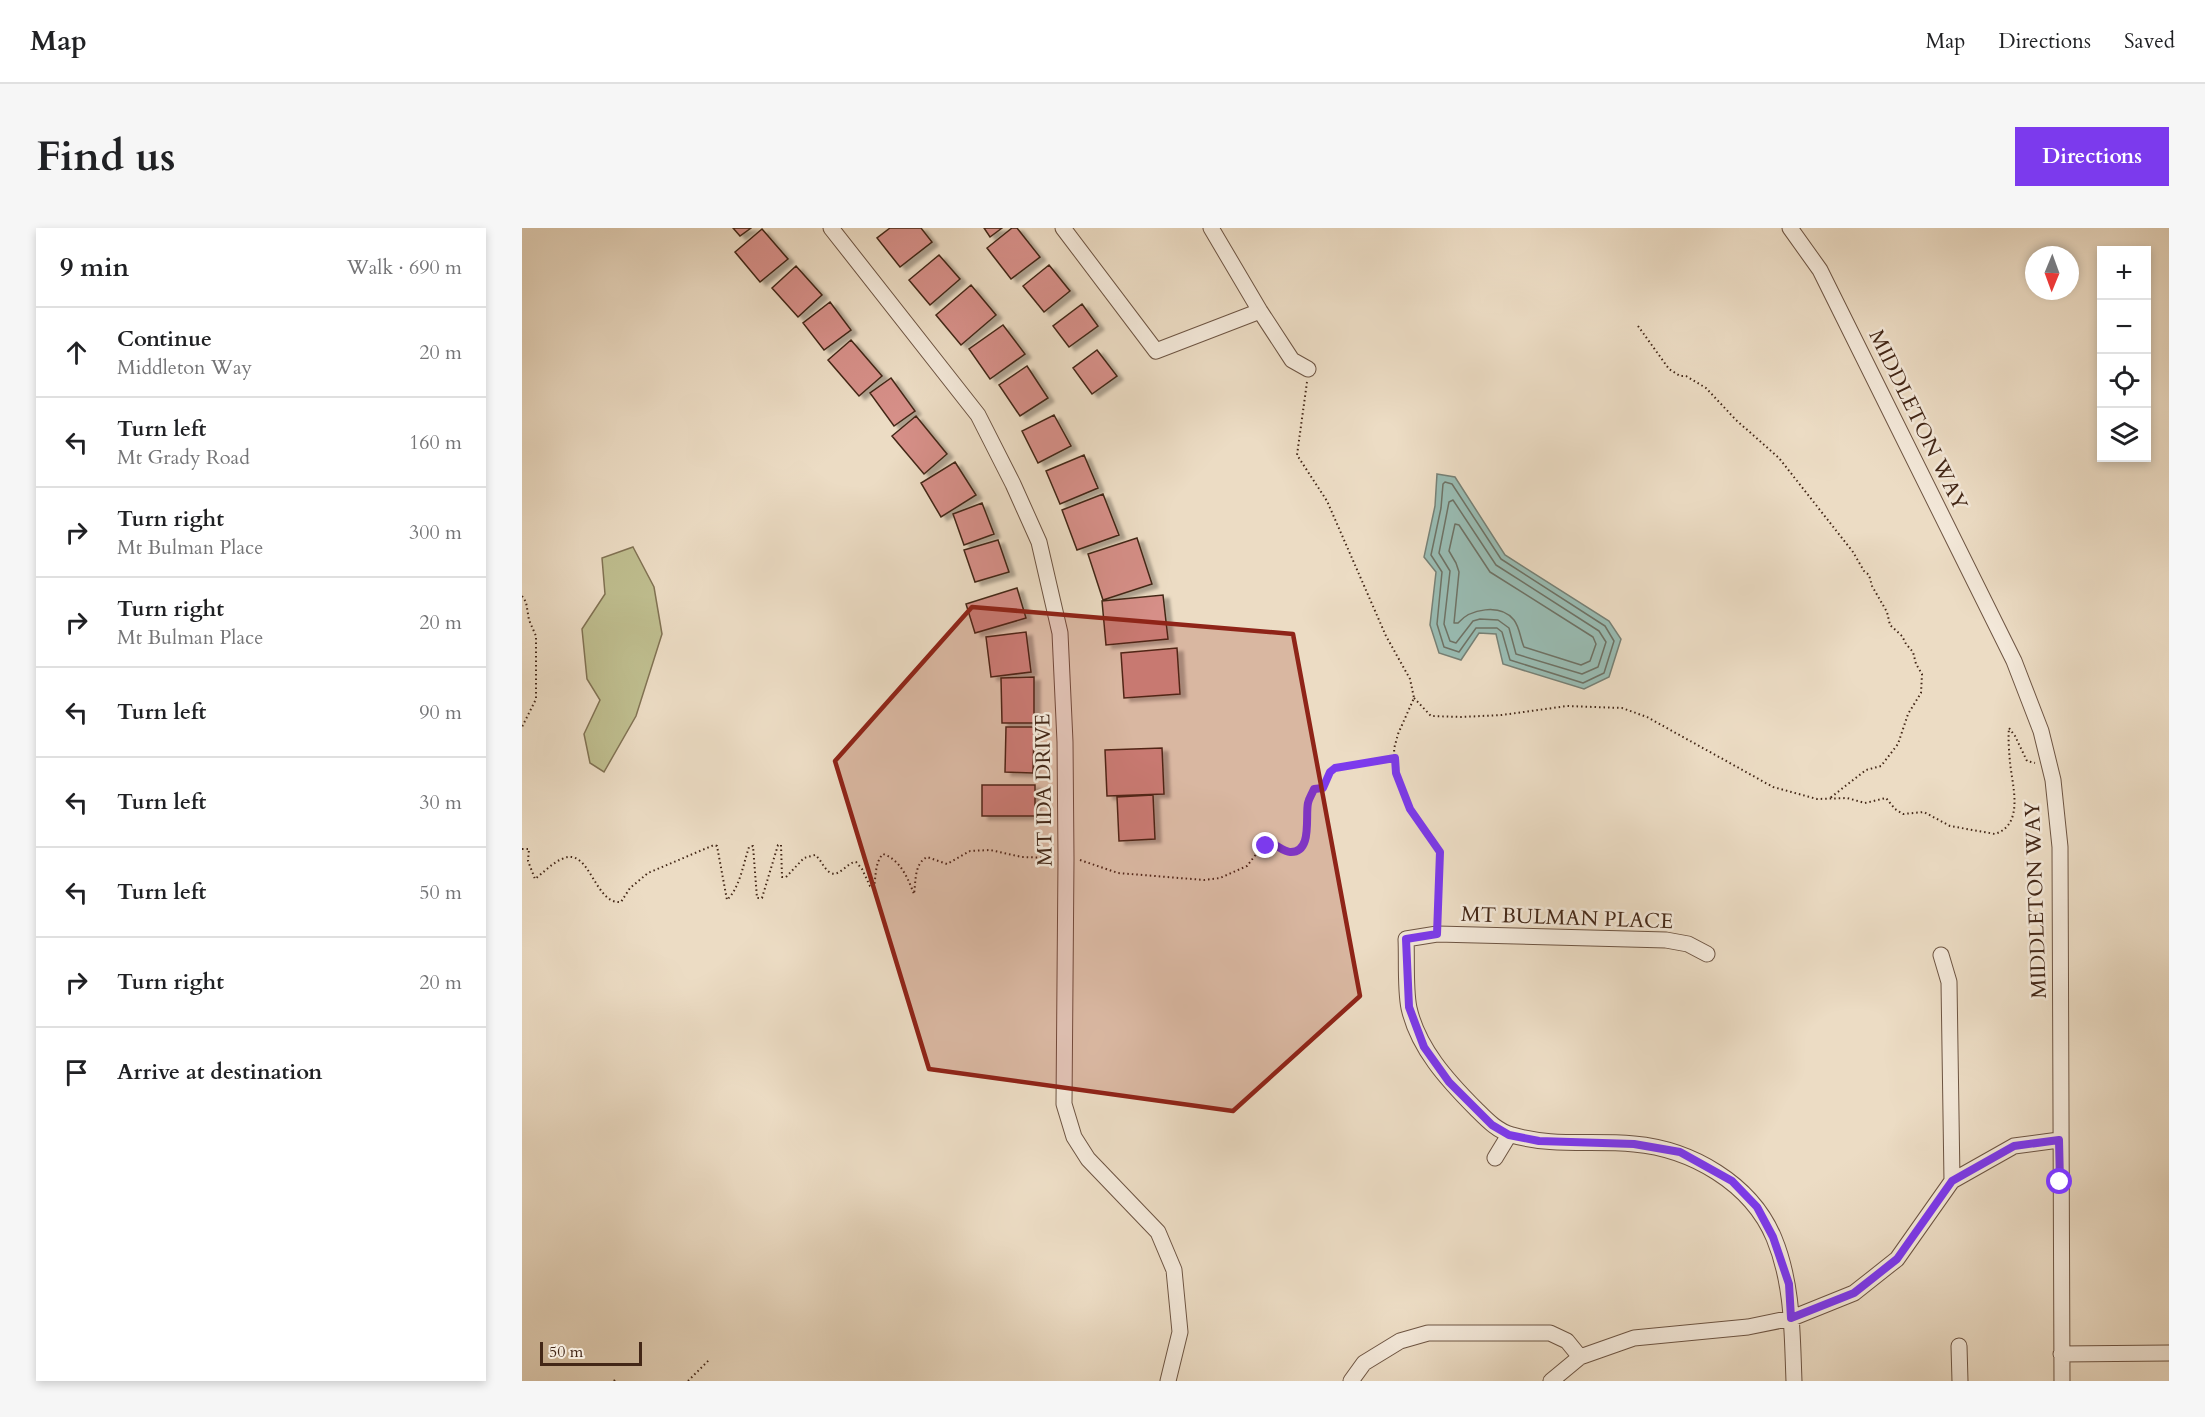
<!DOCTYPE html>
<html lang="en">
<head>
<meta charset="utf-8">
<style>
  :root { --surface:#fff; --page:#f6f6f6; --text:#202124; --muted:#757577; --line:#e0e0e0; --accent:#7c3aed }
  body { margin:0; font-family:Cardo,serif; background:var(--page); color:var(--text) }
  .controls { position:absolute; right:18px; top:18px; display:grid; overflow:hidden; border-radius:0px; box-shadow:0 3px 9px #0003 }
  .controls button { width:54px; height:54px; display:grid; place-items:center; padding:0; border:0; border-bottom:2px solid var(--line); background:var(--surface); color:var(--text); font:30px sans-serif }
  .compass { position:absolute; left:1503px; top:18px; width:54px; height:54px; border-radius:50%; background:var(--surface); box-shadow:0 3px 9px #0003; rotate:181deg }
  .scale { position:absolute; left:18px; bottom:15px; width:102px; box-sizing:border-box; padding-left:6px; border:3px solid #432717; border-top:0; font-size:16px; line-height:21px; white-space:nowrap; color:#432717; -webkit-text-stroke:4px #f3e8d9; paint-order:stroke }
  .stop { position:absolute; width:18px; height:18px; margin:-14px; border:4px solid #7c3aed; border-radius:50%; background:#fff }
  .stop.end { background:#7c3aed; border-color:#fff; box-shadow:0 2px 6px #0008 }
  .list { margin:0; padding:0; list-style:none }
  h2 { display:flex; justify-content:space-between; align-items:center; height:78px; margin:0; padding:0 24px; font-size:26px }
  h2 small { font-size:20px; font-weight:400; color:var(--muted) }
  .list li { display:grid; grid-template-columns:39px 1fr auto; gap:18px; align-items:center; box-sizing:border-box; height:90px; padding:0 24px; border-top:2px solid var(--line) }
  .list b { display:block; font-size:22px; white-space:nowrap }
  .list p { margin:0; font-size:20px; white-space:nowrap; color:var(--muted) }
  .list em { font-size:20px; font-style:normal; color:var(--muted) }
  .icon { flex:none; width:33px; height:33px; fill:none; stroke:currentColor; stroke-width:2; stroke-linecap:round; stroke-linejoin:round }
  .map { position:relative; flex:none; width:1647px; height:1153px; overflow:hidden; border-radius:0px }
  header { display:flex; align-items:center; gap:36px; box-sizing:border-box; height:84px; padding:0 30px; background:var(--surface); border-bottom:2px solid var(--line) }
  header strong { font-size:28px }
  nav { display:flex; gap:33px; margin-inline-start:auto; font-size:21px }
  .intro { display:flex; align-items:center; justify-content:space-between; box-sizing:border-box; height:144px; padding:0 36px }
  h1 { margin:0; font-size:42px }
  .button { padding:15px 27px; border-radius:0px; background:var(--accent); color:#fff; font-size:21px; font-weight:700 }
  main { display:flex; gap:36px; padding:0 36px }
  aside { flex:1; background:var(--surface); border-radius:0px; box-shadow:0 3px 9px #0003 }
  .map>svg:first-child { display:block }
  .green { fill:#bfbe8f; stroke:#817253; stroke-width:1.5 }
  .water { fill:#99bcb3; stroke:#778075; stroke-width:1.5 }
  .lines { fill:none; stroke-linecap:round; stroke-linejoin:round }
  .shore { stroke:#6e7265; stroke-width:1.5 }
  .building { fill:#d68f88; stroke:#432717; stroke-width:1.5; filter:url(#shadow) }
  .minor-casing { stroke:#6d5442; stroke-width:17 }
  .path { stroke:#432717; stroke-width:2; stroke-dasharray:1.5 3; stroke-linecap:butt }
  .minor { stroke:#f3e8d9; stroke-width:15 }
  .route { stroke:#7c3aed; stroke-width:8 }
  .marked { fill:#8f2418; fill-opacity:0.2; stroke:#8f2418; stroke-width:4.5; stroke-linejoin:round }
  .labels { text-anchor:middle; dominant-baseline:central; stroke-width:5; stroke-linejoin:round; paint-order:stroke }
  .street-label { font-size:21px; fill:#432717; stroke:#f3e8d9 }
</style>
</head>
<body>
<header>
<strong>Map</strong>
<nav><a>Map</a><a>Directions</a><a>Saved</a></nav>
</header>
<div class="intro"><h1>Find us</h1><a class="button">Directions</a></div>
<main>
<aside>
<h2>9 min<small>Walk · 690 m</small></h2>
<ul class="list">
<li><svg class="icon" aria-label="ahead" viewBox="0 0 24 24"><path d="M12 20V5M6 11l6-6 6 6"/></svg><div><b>Continue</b><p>Middleton Way</p></div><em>20 m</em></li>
<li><svg class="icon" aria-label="left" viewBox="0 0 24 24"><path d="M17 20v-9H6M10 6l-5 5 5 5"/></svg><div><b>Turn left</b><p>Mt Grady Road</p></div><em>160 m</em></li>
<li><svg class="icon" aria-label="right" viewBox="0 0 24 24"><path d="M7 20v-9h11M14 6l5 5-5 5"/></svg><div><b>Turn right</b><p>Mt Bulman Place</p></div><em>300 m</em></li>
<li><svg class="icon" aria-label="right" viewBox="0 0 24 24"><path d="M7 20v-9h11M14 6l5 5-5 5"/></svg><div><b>Turn right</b><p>Mt Bulman Place</p></div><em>20 m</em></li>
<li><svg class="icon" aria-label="left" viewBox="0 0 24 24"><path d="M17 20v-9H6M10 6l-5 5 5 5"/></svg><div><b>Turn left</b></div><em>90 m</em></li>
<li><svg class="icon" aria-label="left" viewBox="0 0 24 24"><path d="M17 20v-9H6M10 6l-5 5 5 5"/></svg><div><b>Turn left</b></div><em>30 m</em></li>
<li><svg class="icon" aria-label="left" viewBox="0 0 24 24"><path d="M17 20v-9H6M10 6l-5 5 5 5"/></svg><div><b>Turn left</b></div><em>50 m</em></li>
<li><svg class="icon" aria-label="right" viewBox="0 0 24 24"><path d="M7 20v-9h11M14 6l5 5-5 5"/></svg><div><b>Turn right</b></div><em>20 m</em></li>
<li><svg class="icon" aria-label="arrive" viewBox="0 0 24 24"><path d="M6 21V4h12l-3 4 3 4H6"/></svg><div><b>Arrive at destination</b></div></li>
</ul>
</aside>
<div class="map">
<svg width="1647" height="1153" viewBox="0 0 1647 1153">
  <defs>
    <filter id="shadow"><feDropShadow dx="6" dy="3.5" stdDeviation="1.5" flood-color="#0004"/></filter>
  </defs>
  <rect width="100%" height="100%" fill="#ecdcc4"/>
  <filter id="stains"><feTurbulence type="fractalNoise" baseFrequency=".00333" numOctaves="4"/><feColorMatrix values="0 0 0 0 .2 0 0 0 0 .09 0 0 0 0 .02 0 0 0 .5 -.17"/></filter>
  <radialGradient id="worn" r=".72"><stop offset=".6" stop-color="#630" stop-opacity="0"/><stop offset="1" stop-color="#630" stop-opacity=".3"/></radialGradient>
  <path class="green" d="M 111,319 L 132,359 L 140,406 L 114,488 L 82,544 L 68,535 L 62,506 L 78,472 L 65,451 L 60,401 L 83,366 L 80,330 Z"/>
  <path class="water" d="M 915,246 L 933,249 L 983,327 L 1087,393 L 1099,411 L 1087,449 L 1062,461 L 981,436 L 974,406 L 957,405 L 939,432 L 917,425 L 908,397 L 914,344 L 902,329 L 913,278 Z"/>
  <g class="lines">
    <path class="shore" d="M 923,254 L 930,256 L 979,331 L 1083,398 L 1092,413 L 1082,445 L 1061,455 L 988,432 L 980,404 L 975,400 L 954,400 L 937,424 L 922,419 L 915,396 L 920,344 L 909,327 L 919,280 L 921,256 Z
      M 931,272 L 974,337 L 1077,403 L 1084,414 L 1076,439 L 1060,446 L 994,426 L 987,400 L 976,392 L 958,391 L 951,393 L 934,415 L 928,413 L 922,396 L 928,343 L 917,325 L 927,274 Z
      M 933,296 L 937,297 L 968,344 L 1071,409 L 1074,416 L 1068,433 L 1059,437 L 1002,419 C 998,410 998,400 992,392 C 978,375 948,381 936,395 L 932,395 L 937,344 L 934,335 L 927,323 Z"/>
  </g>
  <path class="building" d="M 211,0 L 229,0 L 218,8 Z
    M 368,0 L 399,0 L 410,14 L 378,39 L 355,10 Z
    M 462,0 L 480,0 L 468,9 Z
    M 490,0 L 495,0 L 518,29 L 489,51 L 465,20 Z
    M 240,1 L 266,31 L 238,54 L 213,24 Z
    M 417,27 L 438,51 L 408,77 L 387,52 Z
    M 527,37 L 548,63 L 522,84 L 501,58 Z
    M 274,38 L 300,67 L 276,89 L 250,60 Z
    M 449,57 L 474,87 L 439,117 L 414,87 Z
    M 308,74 L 329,102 L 302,122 L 281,95 Z
    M 560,76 L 576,98 L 547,119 L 531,98 Z
    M 481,97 L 503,126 L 468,151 L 447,121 Z
    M 329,112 L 360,148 L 337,168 L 306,132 Z
    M 575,122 L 595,148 L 570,166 L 551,140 Z
    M 505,138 L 526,170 L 498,188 L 477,157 Z
    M 369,150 L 393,183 L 372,198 L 348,165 Z
    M 532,187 L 549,218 L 516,235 L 500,203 Z
    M 394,188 L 425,226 L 402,246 L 370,208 Z
    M 562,227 L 576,260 L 538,276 L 524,243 Z
    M 433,234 L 454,267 L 419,289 L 399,255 Z
    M 581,266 L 597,307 L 555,322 L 540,282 Z
    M 460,275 L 472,306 L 442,317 L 431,286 Z
    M 615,310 L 630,356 L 581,372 L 566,326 Z
    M 476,312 L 487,344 L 453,354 L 442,322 Z
    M 495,360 L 504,390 L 453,405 L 444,376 Z
    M 641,367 L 646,411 L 584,417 L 580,373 Z
    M 504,404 L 509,444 L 469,449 L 464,409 Z
    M 655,420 L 658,466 L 602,470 L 599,425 Z
    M 512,449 L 512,495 L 480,495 L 479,450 Z
    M 484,499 L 512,499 L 511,545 L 483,544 Z
    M 640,520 L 642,566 L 585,568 L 583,522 Z
    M 460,557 L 513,557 L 513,588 L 460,588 Z
    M 631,567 L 633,611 L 597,613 L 595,569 Z"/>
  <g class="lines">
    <g class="minor-casing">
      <path id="minor" d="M 309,0 L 456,187 L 491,256 L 517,314 L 538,405 L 543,514 L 544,631 L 542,876 L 552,909 L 566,931 L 636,1004 L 652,1042 L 658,1104 L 646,1153
        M 541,0 L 634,123 L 738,83
        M 689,0 L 738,83 L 770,132 L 786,141
        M 1268,0 L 1298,42 L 1492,433 L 1519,503 L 1531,552 L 1538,619 L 1540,1153
        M 1185,726 L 1166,716 L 1144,712 L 915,706 L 884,711 C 885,731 883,761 887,780 C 896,820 925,852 954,881 C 964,891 975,903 990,907 C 1030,919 1071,912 1112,916 C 1169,921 1229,955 1252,1010 C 1271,1056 1270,1104 1272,1153
        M 1419,727 L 1427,754 L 1430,953
        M 973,930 L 987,907
        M 1437,1118 L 1438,1153
        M 1539,1126 L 1647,1125
        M 829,1153 L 842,1135 L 878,1113 L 906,1105 L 1028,1105 L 1045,1113 L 1058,1129
        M 1029,1153 L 1058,1129 L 1112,1110 L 1226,1099 L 1270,1090 L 1332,1065 L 1375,1031 L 1430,953 L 1492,918 L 1537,912"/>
    </g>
    <path class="path" d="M 1116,98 L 1147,141 L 1158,148 L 1164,148 L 1184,160 L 1214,192 L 1257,230 L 1331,324 L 1342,343 L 1347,347 L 1350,358 L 1365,384 L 1368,397 L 1380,408 L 1384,416 L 1391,424 L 1394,436 L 1400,446 L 1399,465 L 1386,486 L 1376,516 L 1359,538 L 1344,542 L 1308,570
      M 785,154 L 775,227 L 805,273 L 864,408 L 888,451 L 892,470 L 876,506 L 872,521 L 874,545 L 888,581 L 918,624 L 915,691
      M 0,368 L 4,374 L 7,392 L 14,408 L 14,471 L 0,499
      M 892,470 L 909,488 L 939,489 L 980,487 L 1045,478 L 1100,480 L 1125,489 L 1251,559 L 1295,571 L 1325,570 L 1343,575 L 1364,570 L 1373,581 L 1381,586 L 1402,584 L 1428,598 L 1473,606 C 1503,596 1490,557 1488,534 C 1487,523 1486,511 1487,500 L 1493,508 L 1505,533 L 1513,535
      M 0,621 L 7,621 L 6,633 L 13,651 C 21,645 30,635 40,631 C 68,617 72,677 99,674 L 108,660 L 126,645 L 192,617 L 195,618 L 205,672 C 218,659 221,637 227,619 L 231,618 L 235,670 L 240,670 L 256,617 L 259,617 L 260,649 L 264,649 L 282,630 L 293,627 C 299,631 302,642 309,645 C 318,649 325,634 334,634 L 340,641 L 348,658 L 352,659 C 354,648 353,634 361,626 C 379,632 386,651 392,666 C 394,653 392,636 405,629 L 425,636 L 448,623 L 468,622 L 500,629 L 531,630
      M 558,632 L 596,645 L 682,652 L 698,650 L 725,638 L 735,625 L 744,618 L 751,616 C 756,618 762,624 768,624 C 791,625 783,588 786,575 C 787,570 790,566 792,561 L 801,560 L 808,544 L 813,540 L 873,530
      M 92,1153 L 94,1150
      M 166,1153 L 188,1131"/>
    <use href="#minor" class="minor"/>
  </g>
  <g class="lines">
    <path class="route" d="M 744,618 L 751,616 C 756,618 762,624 768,624 C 791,625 783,588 786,575 C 787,570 790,566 792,561 L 801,560 L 808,544 L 813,540 L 873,530 L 874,545 L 888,581 L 918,624 L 915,706 L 884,711 L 887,779 L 902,819 L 927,854 L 970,897 L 987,907 L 1017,913 L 1112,916 L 1158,924 L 1210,953 L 1235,979 L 1251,1009 L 1267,1056 L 1269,1090 L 1332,1065 L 1375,1031 L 1430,953 L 1492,918 L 1537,912 L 1538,954"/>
  </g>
  <path class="marked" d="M 450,379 L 771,406 L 838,768 L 711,883 L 407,841 L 313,533 Z"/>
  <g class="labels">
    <g class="street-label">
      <text transform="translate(1396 192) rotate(64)">MIDDLETON WAY</text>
      <text transform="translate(522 562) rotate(-91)">MT IDA DRIVE</text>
      <text transform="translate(1514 672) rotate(-92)">MIDDLETON WAY</text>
      <text transform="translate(1045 690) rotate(2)">MT BULMAN PLACE</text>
    </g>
  </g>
  <rect width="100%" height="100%" filter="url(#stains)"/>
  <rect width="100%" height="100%" fill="url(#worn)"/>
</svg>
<div class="controls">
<button>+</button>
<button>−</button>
<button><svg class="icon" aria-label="locate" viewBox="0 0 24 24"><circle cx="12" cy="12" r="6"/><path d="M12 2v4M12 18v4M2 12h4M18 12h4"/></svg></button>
<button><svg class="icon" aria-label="layers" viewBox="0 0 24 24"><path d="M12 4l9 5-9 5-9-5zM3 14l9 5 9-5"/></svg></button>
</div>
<svg class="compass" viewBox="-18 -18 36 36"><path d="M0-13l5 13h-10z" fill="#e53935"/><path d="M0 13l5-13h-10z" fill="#757577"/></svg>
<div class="scale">50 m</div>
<div class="stop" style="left:1538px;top:954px"></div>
<div class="stop end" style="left:744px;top:618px"></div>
</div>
</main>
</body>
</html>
